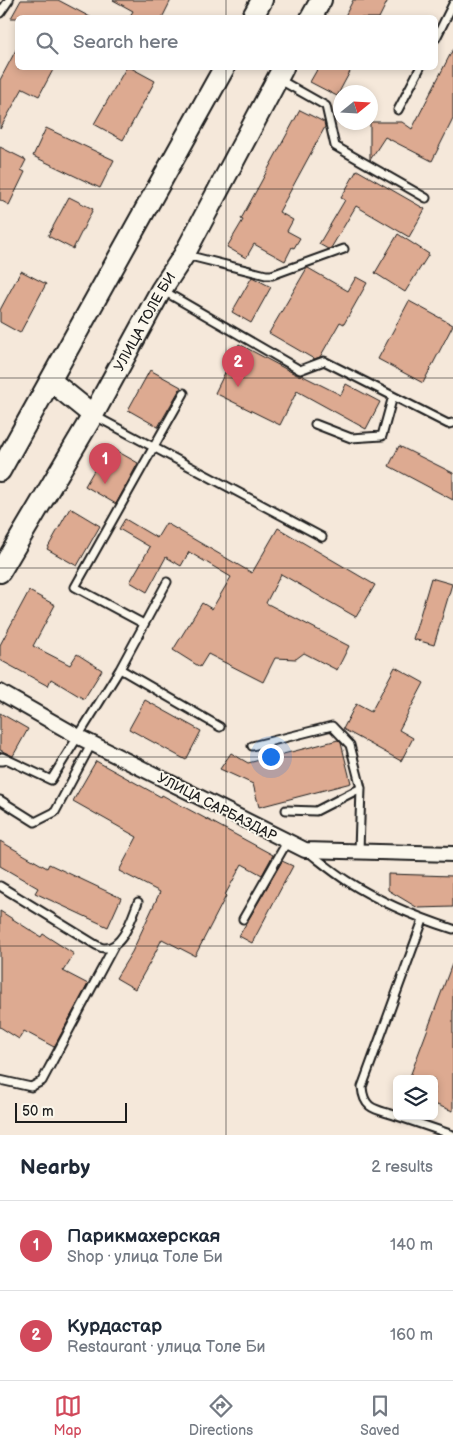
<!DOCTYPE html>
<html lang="en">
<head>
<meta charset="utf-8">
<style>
  :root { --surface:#fff; --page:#f2f2f3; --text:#1f2937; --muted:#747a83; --line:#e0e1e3; --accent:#d1495b }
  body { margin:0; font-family:"Balsamiq Sans",sans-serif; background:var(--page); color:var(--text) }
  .controls { position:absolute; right:15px; bottom:15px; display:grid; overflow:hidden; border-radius:8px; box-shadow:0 2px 8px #0003 }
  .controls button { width:45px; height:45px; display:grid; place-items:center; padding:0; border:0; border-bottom:1px solid var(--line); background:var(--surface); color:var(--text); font:25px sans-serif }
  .compass { position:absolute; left:333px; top:85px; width:45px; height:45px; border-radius:50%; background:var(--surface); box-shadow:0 2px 8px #0003; rotate:72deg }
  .scale { position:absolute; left:15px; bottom:12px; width:112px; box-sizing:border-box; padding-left:5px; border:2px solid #1c1c1c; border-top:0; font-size:14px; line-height:18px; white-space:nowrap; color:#1c1c1c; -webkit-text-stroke:4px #fbf7ec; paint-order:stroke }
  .you { position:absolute; left:270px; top:756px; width:18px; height:18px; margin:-12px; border:4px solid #fff; border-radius:50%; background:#1a73e8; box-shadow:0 0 0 8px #1a73e833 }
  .badge { display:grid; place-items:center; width:32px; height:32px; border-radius:50%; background:var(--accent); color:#fff; font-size:16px; font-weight:700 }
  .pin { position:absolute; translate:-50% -41px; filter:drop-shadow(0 1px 2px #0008) }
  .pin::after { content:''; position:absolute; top:26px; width:18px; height:15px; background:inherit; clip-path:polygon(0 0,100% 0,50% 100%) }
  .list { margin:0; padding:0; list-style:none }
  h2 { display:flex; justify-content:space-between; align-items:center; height:65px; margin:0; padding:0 20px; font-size:21px }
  h2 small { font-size:16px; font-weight:400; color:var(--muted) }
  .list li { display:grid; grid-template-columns:32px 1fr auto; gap:15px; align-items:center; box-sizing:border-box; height:90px; padding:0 20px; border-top:1px solid var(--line) }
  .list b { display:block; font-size:19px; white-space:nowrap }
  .list p { margin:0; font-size:16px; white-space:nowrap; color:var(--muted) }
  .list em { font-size:16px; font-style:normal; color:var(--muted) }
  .icon { flex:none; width:28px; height:28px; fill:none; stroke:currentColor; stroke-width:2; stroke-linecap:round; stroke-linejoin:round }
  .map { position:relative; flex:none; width:453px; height:1135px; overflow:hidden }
  .search { position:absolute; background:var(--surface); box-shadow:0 2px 8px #0003; left:15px; right:15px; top:15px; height:55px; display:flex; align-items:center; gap:12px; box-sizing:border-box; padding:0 18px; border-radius:8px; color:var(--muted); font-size:19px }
  .sheet { height:245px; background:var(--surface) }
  nav { display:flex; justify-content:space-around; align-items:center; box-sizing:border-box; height:70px; border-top:1px solid var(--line); background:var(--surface); font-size:14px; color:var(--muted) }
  nav a { display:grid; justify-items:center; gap:2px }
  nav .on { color:var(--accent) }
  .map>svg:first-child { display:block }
  .building { fill:#ddaa91; stroke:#1c1c1c }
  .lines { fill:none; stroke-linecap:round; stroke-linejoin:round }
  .lane-casing { stroke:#1c1c1c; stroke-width:11 }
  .street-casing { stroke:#1c1c1c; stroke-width:18 }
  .secondary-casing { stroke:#1c1c1c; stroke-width:24 }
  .lane { stroke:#fbf7ec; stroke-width:7 }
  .street { stroke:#fbf7ec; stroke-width:14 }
  .secondary { stroke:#fbf7ec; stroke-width:20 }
  .grid { fill:none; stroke:#1c1c1c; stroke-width:1; stroke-opacity:0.55 }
  .labels { text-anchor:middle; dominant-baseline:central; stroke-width:4; stroke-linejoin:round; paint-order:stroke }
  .street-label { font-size:14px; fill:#1c1c1c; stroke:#fbf7ec }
</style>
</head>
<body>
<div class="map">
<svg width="453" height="1135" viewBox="0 0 453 1135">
  <rect width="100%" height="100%" fill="#f5e8da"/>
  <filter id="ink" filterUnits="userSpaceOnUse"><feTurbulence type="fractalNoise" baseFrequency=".02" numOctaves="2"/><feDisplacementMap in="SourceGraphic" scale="10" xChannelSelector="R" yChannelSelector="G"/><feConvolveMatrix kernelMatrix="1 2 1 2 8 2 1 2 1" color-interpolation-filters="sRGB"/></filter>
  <g filter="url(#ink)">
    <path class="building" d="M 21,0 L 58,0 L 92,18 L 11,18 Z
      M 113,0 L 171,0 L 162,18 L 129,18 L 133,11 Z
      M 353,0 L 388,0 L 379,18 L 344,18 Z
      M 18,46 L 18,68 L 54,68 L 39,96 L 23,88 L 0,129 L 0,80 Z
      M 453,49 L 453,119 L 432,161 L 385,137 L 370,160 L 370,122 L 402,122 L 412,129 Z
      M 126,68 L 131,68 L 155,81 L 123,140 L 94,124 Z
      M 318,68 L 352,68 L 337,96 L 310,82 Z
      M 300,110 L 324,122 L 325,127 L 279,212 L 293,220 L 287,231 L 300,238 L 294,248 L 292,247 L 285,261 L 254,244 L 246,258 L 227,247 L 243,220 L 241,219 Z
      M 46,128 L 114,160 L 100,188 L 33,156 Z
      M 0,147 L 26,160 L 21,170 L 25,172 L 9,205 L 0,200 Z
      M 357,170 L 425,209 L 409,237 L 356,206 L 331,248 L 328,249 L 319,244 L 345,200 L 341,198 Z
      M 69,197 L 93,209 L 73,249 L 48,236 Z
      M 398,234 L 429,254 L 405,292 L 375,273 Z
      M 307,268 L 308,268 L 348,291 L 356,277 L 367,283 L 344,324 L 340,322 L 320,357 L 314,359 L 269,333 Z
      M 21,271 L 46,284 L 20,333 L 0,322 L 0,310 Z
      M 252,277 L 271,287 L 251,323 L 232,312 Z
      M 409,301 L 453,325 L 423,383 L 378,359 Z
      M 239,344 L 297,375 L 301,375 L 341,395 L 346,384 L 380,402 L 366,429 L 297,391 L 280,425 L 215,393 Z
      M 150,370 L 181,387 L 158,427 L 128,410 Z
      M 108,446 L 138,463 L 116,504 L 85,486 Z
      M 399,446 L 453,473 L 453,500 L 389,466 Z
      M 70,508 L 100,526 L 77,566 L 47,549 Z
      M 125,519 L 157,538 L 166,523 L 252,573 L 278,528 L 375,585 L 356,617 L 281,574 L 266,603 L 349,646 L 337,670 L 304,653 L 296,659 L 275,658 L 263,682 L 208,654 L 200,667 L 173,650 L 202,603 L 212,609 L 231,577 L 189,552 L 181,566 L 166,557 L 147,592 L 130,582 L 150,547 L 119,529 Z
      M 431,578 L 452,584 L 434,645 L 413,639 Z
      M 29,591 L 55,605 L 33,646 L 70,665 L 77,654 L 102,670 L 84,699 L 51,679 L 48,686 L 0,660 L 0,645 Z
      M 395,667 L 424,683 L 399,730 L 413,738 L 401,761 L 343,729 L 356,704 L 371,712 Z
      M 145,700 L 201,731 L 186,760 L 129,729 Z
      M 0,713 L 28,729 L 13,756 L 0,750 Z
      M 338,740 L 341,743 L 351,783 L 259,807 L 253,784 L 220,769 L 231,753 L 248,763 Z
      M 96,761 L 161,797 L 162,795 L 273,855 L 262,875 L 242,864 L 225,895 L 226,896 L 195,956 L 162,939 L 153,957 L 135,989 L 116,978 L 132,952 L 160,892 L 119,871 L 137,837 L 73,801 Z
      M 0,841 L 47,868 L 49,864 L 121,898 L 108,927 L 35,893 L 38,888 L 0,866 Z
      M 282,861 L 293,866 L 252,943 L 239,936 Z
      M 388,874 L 453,876 L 453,907 L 418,908 L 388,890 Z
      M 0,911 L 41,937 L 43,934 L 74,954 L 63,971 L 88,984 L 54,1047 L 24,1031 L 19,1039 L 0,1027 Z
      M 452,964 L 453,964 L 453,1111 L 434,1104 L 434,1079 L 409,1079 Z"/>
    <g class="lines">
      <g class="lane-casing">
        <path id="lane" d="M 0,13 L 9,0
          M 436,38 L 453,4
          M 280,80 L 326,106 L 335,146 L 426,198
          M 398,110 L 420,68
          M 186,255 L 266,275 L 272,275 L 344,249
          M 162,290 L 300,370 L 324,361 L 448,424 L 453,423
          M 95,416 L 322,537
          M 315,424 L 351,438 L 382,436 L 393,396
          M 144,624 L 75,587 L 184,393
          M 120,669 L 167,582
          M 252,746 L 332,726 L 350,745 L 361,788 L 359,851
          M 0,761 L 3,761 L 2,757 L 51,780 L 120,669 L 220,727
          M 0,800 L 35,822 L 55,812 L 92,743
          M 286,810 L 316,811 L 361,788
          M 307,851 C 320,861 333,872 347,881 C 380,902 416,917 453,929
          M 0,886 L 96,945 C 98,946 101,948 104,948 C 123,949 132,917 138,902
          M 243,919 L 287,842
          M 0,1080 L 31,1087 L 42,1081 L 114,946
          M 397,1116 C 377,1109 364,1111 362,1087 L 423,920
          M 397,1116 L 453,1135"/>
      </g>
      <g class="street-casing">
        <path id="street" d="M 0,692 L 79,737 L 305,850 L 453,854"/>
      </g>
      <g class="secondary-casing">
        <g id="secondary">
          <path d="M 252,18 L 262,0"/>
          <path d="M 311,18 L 321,0"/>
          <path d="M 51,381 L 93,415"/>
          <path d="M 0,471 L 224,68"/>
          <path id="s1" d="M 0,572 L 93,415 L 161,290 L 184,255 L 283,68"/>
        </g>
      </g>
      <use href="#lane" class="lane"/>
      <use href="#street" class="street"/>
      <use href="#secondary" class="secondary"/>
    </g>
  </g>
  <path class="grid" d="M 226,0 L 226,18M 226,68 L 226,1135M 0,189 L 453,189M 0,378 L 453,378M 0,568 L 453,568M 0,757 L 453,757M 0,946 L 453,946"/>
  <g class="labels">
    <g class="street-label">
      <text stroke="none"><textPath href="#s1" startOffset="289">УЛИЦА ТОЛЕ БИ</textPath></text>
      <text transform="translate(217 807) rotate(27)">УЛИЦА САРБАЗДАР</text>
    </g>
  </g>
</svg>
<div class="controls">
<button><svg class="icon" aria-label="layers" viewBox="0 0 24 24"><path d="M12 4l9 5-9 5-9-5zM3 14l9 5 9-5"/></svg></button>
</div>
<svg class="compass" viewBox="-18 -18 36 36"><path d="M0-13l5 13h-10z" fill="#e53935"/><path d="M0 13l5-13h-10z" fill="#747a83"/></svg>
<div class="scale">50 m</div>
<div class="you"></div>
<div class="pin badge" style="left:105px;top:484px">1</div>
<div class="pin badge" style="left:238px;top:387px">2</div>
<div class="search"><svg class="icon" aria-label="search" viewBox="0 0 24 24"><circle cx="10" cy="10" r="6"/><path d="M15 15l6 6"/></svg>Search here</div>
</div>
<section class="sheet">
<h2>Nearby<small>2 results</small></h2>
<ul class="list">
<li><span class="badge">1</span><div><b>Парикмахерская</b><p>Shop · улица Толе Би</p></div><em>140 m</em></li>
<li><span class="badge">2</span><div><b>Курдастар</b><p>Restaurant · улица Толе Би</p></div><em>160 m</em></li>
</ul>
</section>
<nav>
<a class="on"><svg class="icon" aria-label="map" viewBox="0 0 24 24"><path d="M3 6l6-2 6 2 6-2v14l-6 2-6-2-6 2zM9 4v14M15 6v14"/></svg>Map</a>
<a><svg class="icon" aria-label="directions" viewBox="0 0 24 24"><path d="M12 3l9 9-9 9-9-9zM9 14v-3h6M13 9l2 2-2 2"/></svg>Directions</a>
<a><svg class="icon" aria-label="saved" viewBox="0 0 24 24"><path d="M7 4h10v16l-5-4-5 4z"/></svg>Saved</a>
</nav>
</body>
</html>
